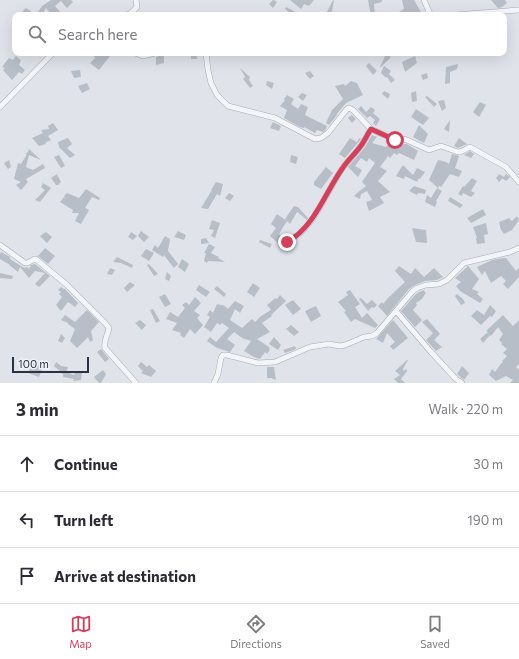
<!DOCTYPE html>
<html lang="en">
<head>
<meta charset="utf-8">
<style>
  :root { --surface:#fff; --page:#f2f2f3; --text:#2b2b33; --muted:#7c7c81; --line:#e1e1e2; --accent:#d53f5b }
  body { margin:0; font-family:Commissioner,sans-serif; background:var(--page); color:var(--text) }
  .scale { position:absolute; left:12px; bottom:10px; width:77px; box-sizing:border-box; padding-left:4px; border:2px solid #283242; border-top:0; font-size:11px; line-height:14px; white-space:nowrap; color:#283242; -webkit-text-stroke:3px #f0f3f7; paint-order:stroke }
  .stop { position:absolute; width:12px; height:12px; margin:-9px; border:3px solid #d53f5b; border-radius:50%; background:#fff }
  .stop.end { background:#d53f5b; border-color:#fff; box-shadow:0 1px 4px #0008 }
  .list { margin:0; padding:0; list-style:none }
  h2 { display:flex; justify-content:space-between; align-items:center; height:52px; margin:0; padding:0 16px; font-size:17px }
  h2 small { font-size:13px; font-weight:400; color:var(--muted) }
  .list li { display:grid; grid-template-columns:26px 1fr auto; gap:12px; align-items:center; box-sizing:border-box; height:56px; padding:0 16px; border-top:1px solid var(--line) }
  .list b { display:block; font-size:15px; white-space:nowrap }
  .list em { font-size:13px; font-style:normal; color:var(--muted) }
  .icon { flex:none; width:22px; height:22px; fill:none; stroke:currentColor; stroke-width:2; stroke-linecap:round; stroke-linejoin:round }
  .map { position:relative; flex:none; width:519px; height:383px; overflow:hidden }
  .search { position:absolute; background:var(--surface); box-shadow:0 4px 16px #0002; left:12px; right:12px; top:12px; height:44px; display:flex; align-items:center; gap:10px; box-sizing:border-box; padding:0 14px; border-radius:8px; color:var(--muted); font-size:15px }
  .sheet { height:220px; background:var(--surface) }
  nav { display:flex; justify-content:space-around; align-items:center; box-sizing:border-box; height:56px; border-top:1px solid var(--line); background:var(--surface); font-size:11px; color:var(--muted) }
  nav a { display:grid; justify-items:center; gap:2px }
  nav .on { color:var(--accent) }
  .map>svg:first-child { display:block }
  .building { fill:#b7bec7 }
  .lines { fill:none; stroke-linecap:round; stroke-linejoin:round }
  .minor-casing { stroke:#a5abb4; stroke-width:6 }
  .minor { stroke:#f3f5f8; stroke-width:5 }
  .route { stroke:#d53f5b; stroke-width:5 }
</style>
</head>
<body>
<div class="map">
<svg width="519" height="383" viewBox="0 0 519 383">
  <rect width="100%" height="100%" fill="#e0e4ea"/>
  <path class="building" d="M 51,0 L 71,0 L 73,2 L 67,8 L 61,1 L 55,6 L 63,15 L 52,15 L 46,8 L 42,15 L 24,15 L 22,13 L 24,9 L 24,10 L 26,8 L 36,15 L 42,6 Z
    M 273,0 L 274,0 L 277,2 L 273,8 L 269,4 Z
    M 290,0 L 314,0 L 309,6 L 304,4 L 301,9 Z
    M 333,0 L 334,1 L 331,15 L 330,15 L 327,12 Z
    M 368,0 L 382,0 L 382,2 L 374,4 L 375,15 L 371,15 Z
    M 402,0 L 414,0 L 421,12 L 414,15 L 413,13 L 407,15 L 401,15 L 399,12 L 404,9 Z
    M 491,0 L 505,0 L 507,3 L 502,7 L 498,8 Z
    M 286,7 L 301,15 L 293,15 L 285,9 Z
    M 92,53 L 107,53 L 110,56 L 99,70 L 90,63 L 95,58 Z
    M 191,53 L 196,53 L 197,59 L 191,59 Z
    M 164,54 L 164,63 L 156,65 L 156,57 Z
    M 386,54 L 391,57 L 381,67 L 380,67 Z
    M 16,56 L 21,60 L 19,65 L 25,70 L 22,74 L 19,72 L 12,80 L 3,70 L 5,68 L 2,67 L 9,58 L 13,60 Z
    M 415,56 L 417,63 L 405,72 L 402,62 Z
    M 369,63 L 377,71 L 373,75 L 366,66 Z
    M 458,64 L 457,69 L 450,72 L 450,83 L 445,84 L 446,67 Z
    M 384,66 L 391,71 L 389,74 L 395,80 L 391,83 L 387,77 L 386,78 L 381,73 Z
    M 240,68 L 250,77 L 249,80 L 253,86 L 250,88 L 243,79 L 245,77 Z
    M 80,70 L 81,77 L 74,78 L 71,71 Z
    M 310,71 L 314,76 L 310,79 L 305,73 Z
    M 427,73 L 428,78 L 423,80 L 421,75 Z
    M 267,81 L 274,83 L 272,89 L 266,85 Z
    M 351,81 L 357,83 L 363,95 L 346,103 L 336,115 L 337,115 L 329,125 L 326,123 L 332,110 L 343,99 L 335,86 L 344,84 L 345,86 Z
    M 87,83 L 90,89 L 82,93 L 78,86 Z
    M 384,91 L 390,94 L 388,99 L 382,94 Z
    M 416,91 L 417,101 L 412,102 L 411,93 Z
    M 302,93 L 307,95 L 303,101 L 298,97 Z
    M 287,95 L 294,99 L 291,104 L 298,109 L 301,104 L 308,107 L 305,115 L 327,126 L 325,131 L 323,132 L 317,130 L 315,133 L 304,127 L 304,128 L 300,127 L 284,118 L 287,110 L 280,106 L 285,100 L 284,99 Z
    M 427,96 L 437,104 L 434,107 L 425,97 Z
    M 444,100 L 446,108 L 442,111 L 438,101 Z
    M 480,102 L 486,105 L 479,117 L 473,112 Z
    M 361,106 L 366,112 L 371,107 L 375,110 L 373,113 L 380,119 L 376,126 L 373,123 L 375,120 L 370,116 L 367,118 L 358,109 Z
    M 416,109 L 429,118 L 423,125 L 411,117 Z
    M 352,115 L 356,119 L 352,123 L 348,118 Z
    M 450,120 L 449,132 L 444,129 Z
    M 273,122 L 281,126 L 279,131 L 270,128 Z
    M 53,123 L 58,130 L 48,136 L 51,140 L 45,143 L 46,144 L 39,146 L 32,138 L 43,133 L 41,130 L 49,129 L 48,126 Z
    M 419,125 L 428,134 L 424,143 L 413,137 Z
    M 372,135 L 377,137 L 372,143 L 386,147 L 390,142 L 395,144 L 407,144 L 418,151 L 414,160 L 399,153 L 397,155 L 394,153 L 390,158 L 388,156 L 380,167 L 387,171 L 378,181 L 390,192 L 380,197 L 384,203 L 369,211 L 366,202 L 372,200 L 367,191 L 361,194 L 360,199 L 354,196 L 357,193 L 366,186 L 362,182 L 375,163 L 369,158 L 367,162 L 361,158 L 355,166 L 362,170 L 358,177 L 348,167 L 365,147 Z
    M 68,138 L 72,144 L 67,148 L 75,155 L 70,158 L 59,147 L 58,142 Z
    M 350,138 L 357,142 L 359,138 L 361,139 L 345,158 L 339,154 Z
    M 459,138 L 467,144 L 458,148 L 454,146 Z
    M 29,149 L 41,160 L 29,155 L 26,167 L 33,170 L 43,164 L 45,168 L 26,179 L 28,182 L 21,190 L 16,185 L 21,182 L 14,179 L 18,163 L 21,164 L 27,154 L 25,154 L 28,152 Z
    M 470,151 L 474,154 L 471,158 L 464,155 Z
    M 452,154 L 459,156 L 455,168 L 462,171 L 459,177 L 450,174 L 441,187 L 439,186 L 438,188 L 429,180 L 438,160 L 446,162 L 449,164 Z
    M 59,155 L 65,166 L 61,168 L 54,157 Z
    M 291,155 L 298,157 L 296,164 L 290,162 Z
    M 9,160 L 11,167 L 8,169 L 4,163 Z
    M 403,165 L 413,175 L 417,168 L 425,172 L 420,179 L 419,178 L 417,182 L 405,176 L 404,179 L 396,176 Z
    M 326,167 L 333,173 L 321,189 L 314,185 L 314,182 Z
    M 57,174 L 61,182 L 58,185 L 56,185 L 51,178 Z
    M 499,174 L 504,177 L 506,174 L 510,177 L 506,181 L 502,178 L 503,178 L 499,182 L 496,178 Z
    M 472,178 L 477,181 L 471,191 L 475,193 L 471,197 L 463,193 L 462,196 L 458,194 L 463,186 L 464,187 Z
    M 216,182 L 223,184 L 220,196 L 217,194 L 208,209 L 201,208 L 212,190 L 211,190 Z
    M 43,183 L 51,188 L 40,202 L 35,200 L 45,190 L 41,187 Z
    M 414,186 L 426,190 L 425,194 L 418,193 L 417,195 L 409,191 Z
    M 437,188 L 442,191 L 436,201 L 437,202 L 435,207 L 425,202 L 427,195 L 431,198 Z
    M 86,189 L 100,198 L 99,200 L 92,197 L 85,208 L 89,210 L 81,224 L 75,221 L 79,213 L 72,213 L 73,210 L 60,202 L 64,197 L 66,199 L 64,196 L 67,193 L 79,198 Z
    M 229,193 L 234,196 L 230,201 L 225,198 Z
    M 450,197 L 463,205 L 460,208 L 448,201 Z
    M 294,206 L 298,207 L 308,218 L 307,220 L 297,212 L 290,224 L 285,219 Z
    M 483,209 L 486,215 L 471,223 L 467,218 Z
    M 277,214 L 287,221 L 279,234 L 283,238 L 278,243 L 270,236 L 276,228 L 271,224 Z
    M 517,216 L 519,220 L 512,230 L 504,234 L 501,230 L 499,222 L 509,218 L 512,221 Z
    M 212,220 L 220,223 L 215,238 L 211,236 L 214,230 L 209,229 Z
    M 486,223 L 488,234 L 484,235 L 485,243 L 477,244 L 476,238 L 477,238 L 473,227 Z
    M 412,228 L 426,230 L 427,243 L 416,242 Z
    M 141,231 L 149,237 L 144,242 L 138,236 Z
    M 178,231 L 186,235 L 184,240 L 174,237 Z
    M 46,232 L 52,237 L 47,243 L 40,236 Z
    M 131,232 L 137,236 L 133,240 L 128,237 Z
    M 165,236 L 170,239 L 168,251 L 178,264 L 174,268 L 164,255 L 163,257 L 152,250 L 155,245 L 158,248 Z
    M 206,238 L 209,243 L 201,244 L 201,239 Z
    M 260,240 L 272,244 L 270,248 L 259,242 Z
    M 209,244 L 215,247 L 211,253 L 219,257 L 218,258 L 225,262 L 208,261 L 207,263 L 204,261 L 206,253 L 204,253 Z
    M 45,248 L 55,256 L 48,264 L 38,256 Z
    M 146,249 L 154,253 L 149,261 L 141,256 Z
    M 1,252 L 10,257 L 10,259 L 24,268 L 27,267 L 29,269 L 31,265 L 35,264 L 50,276 L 39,287 L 35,284 L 45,273 L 35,271 L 29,278 L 20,267 L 18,272 L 9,265 L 10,265 L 0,259 L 0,254 Z
    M 117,257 L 133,265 L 132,268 L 121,263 L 113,262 Z
    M 503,258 L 506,258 L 516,271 L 519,268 L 519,277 L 508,289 L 503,284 L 506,281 L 501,276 L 491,283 L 485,271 L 482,275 L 477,267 L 492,260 Z
    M 182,259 L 189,264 L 185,272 L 178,267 Z
    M 149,264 L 158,274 L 154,276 L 147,265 Z
    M 399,266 L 411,274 L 415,268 L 424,277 L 434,268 L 443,277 L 437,280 L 425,281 L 415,285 L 409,289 L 387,316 L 378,306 L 382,302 L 383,304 L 388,298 L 405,282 L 395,271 Z
    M 468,266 L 479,279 L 472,289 L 479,292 L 477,294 L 483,299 L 480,303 L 460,291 L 456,286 L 461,282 L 455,278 Z
    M 110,268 L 115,270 L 112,275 L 107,274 Z
    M 167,272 L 171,276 L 169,281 L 165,279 Z
    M 0,273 L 13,276 L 12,279 L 0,278 Z
    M 130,282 L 135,285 L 127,292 L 124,288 Z
    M 253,283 L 260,288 L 254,297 L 247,292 Z
    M 199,285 L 210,292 L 206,297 L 196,290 Z
    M 217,286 L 226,294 L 224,297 L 214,289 Z
    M 61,287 L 64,289 L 65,289 L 78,303 L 75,307 L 68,302 L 61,311 L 56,305 L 62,297 L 59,294 L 61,292 L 58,290 Z
    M 350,290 L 360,304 L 355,307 L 362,318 L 367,313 L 378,325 L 375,328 L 355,319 L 351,322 L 344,312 L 346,311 L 338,302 L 348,295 L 346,292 Z
    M 424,290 L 426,294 L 425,294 L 422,299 L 416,303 L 417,305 L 413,310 L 422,320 L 415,327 L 401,311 L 415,295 L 419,292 Z
    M 165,294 L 171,304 L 165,307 L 159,297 Z
    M 457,294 L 463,299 L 465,303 L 461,305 L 455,296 Z
    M 280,295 L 286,301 L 271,315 L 272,316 L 262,323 L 270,332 L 257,339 L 269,347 L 270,350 L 267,354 L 265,352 L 260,359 L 254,357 L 244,351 L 251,341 L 242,338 L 234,332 L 227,339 L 235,345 L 230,352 L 217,348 L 207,341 L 210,337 L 216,342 L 229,328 L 222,323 L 220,325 L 217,323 L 211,332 L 204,327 L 210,317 L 207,315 L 210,310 L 213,313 L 217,304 L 225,306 L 228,309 L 235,301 L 244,306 L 240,313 L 235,309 L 230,320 L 242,328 L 252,319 L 255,322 L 261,316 L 271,310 L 267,305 L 273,300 L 275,298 L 277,299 Z
    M 195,297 L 201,303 L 194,311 L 200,315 L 197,318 L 203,325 L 195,334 L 190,329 L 184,338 L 180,335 L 181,333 L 172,330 L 177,323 L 166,319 L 170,312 L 178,317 L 185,308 L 182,305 L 186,302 L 189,305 Z
    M 361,298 L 367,304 L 372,300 L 377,305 L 374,308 L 372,307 L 368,311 L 359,299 Z
    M 293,300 L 301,309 L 293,315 L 285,305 Z
    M 490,305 L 496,311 L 492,317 L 490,316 L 481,325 L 471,316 L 477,310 L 484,315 Z
    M 316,306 L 321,316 L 311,322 L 305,311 Z
    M 153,309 L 160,321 L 156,323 L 150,310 Z
    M 87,310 L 99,322 L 91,331 L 93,340 L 90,342 L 88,337 L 77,348 L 70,341 L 75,329 L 68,324 L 68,323 L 61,320 L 65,315 L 75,322 Z
    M 503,315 L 513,326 L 519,320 L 519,364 L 516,367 L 519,370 L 519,383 L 510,383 L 513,380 L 506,376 L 496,381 L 489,375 L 492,369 L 495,372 L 500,365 L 503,362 L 502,361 L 507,356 L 503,353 L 507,349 L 501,344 L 502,343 L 499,340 L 503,334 L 498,327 L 491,336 L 490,335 L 483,343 L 480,339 L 488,332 L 486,331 Z
    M 427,319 L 440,334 L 434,340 L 442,347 L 436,351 L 426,340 L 433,333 L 422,322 Z
    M 140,320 L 146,325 L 142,330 L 135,323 Z
    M 393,320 L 408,338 L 393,350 L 390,346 L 395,342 L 387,333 L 383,343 L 376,339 Z
    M 291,325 L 299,332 L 294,336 L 286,329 Z
    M 61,334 L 65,338 L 62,343 L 58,341 Z
    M 274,337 L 281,345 L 278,350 L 269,344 Z
    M 295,346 L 296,349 L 285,353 L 283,350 Z
    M 101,349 L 109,359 L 105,362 L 97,352 Z
    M 407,360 L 408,360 L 403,369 L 404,371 L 406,369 L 407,371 L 401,379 L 405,383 L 398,383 L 394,379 L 400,375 L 395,371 Z
    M 56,362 L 61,366 L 68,367 L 66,372 L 74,375 L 75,372 L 80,373 L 82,372 L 81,380 L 73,381 L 74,379 L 63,377 L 63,374 L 54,366 Z
    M 141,362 L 147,367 L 149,365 L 156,371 L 151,377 L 141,373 L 143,371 L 138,366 Z
    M 33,363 L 43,367 L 39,377 L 28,373 Z
    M 462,366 L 469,373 L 464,380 L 457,374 Z
    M 267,367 L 274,367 L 276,380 L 271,378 L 267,378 Z
    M 103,370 L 106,374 L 101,383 L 99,383 L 94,377 Z"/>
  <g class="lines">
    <g class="minor-casing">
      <path id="minor" d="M 424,0 L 430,14 L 433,15
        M 127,15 L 131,13 L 137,7 L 136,0
        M 455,15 L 519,10
        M 135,53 L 143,56 L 155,53
        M 206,53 L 208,70 L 211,83 L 217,95 L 228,106 L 275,118 L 315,139 L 321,138 L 328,133 L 347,109 L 349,108 L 353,110 L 371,129 L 395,140 L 403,139 L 407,140 L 429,150 L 441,146 L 458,152 C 463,152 466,148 470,147 L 506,167 L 519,182
        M 0,107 L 53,53
        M 287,242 C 315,228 325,193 342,169 C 347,161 354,155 360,147 C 364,142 367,135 371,129
        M 0,245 L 25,263 L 27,263 L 35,259 L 37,260 L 67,285 L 105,323 L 109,328 C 108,335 103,341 105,348 L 136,383
        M 396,311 L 431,352 L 456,379 L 462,383
        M 214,383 L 218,374 L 221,358 L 223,355 L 227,355 L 258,363 L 275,362 L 310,347 L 329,344 L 340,346 L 345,345 L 364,337 L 372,336 L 377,333 L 412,292 L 417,288 L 426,285 L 439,284 L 447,280 L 464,263 L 510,252 L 519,248"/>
    </g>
    <use href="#minor" class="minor"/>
  </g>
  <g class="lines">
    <path class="route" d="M 287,242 C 314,228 325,193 342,169 C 347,161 354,155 360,147 C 364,142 367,135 371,129 L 395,140"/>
  </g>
</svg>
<div class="scale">100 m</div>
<div class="stop" style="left:395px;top:140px"></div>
<div class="stop end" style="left:287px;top:242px"></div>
<div class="search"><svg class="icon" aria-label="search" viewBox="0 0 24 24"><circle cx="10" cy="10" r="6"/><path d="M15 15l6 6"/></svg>Search here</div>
</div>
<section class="sheet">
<h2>3 min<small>Walk · 220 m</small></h2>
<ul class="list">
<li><svg class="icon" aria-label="ahead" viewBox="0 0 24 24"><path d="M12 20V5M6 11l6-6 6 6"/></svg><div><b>Continue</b></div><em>30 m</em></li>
<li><svg class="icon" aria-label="left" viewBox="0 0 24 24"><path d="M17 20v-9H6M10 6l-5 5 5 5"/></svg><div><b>Turn left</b></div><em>190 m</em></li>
<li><svg class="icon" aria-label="arrive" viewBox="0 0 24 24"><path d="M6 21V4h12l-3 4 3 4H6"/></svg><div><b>Arrive at destination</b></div></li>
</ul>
</section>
<nav>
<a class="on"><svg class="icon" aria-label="map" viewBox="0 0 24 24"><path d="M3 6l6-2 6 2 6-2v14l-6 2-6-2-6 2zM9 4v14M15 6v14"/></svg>Map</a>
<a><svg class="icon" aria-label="directions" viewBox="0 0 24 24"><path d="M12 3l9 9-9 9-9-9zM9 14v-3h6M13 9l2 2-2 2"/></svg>Directions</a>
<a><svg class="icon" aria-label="saved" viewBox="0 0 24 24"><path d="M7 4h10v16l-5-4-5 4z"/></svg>Saved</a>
</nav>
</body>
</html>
